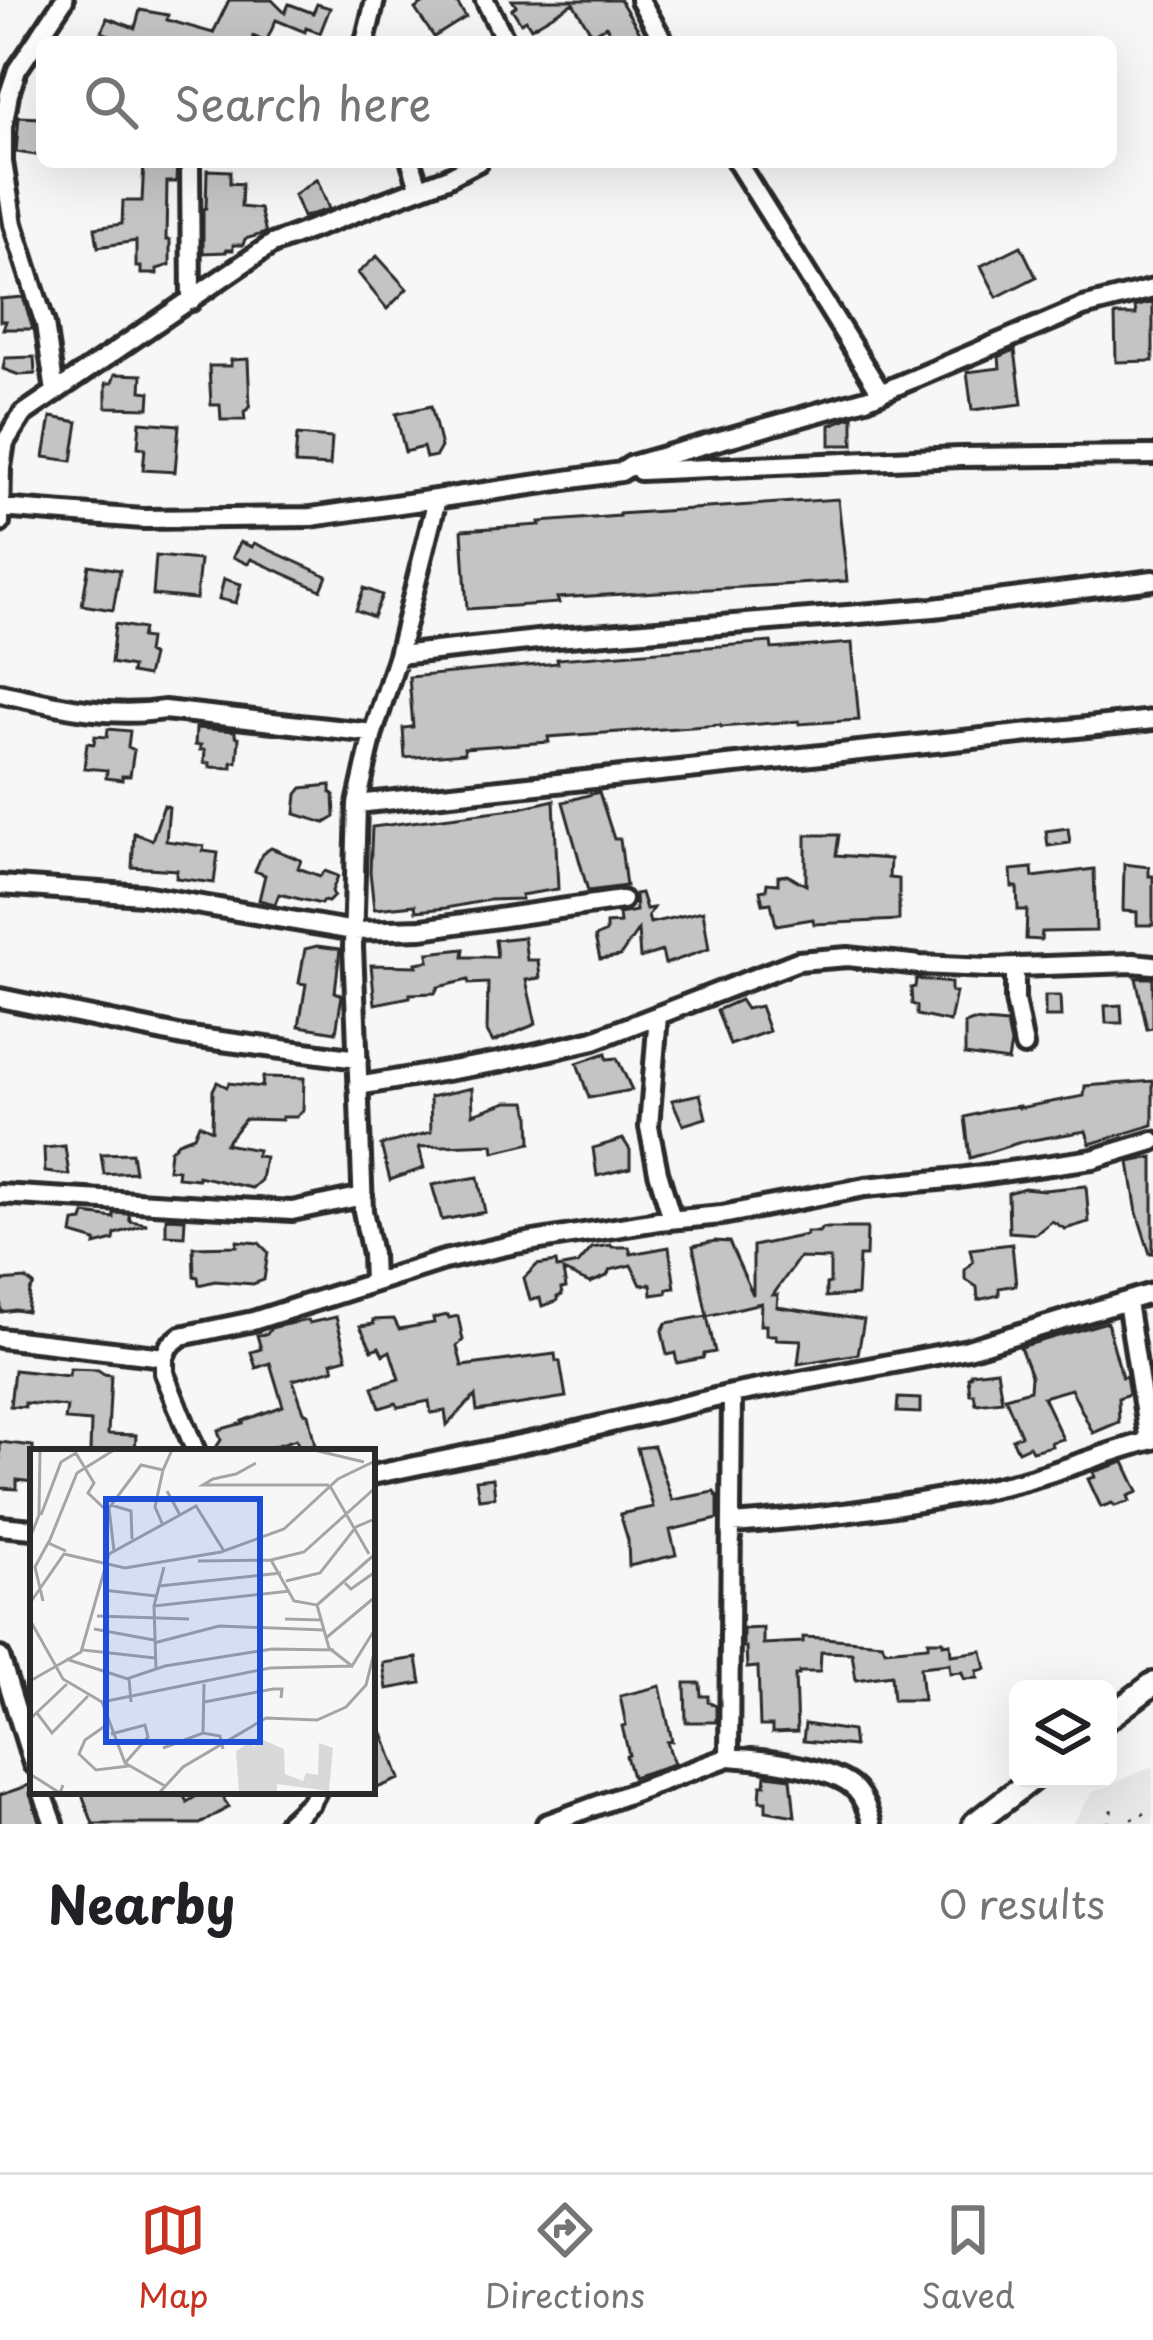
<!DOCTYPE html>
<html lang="en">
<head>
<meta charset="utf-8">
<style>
  :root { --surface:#fff; --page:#f2f2f2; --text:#202124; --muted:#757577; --line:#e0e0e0; --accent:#c8321e }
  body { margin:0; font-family:"Playpen Sans",sans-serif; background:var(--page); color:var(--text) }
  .controls { position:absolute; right:36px; bottom:36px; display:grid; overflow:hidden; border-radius:18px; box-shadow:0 12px 48px #0002 }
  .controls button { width:108px; height:108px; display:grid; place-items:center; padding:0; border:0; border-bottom:3px solid var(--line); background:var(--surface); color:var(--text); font:60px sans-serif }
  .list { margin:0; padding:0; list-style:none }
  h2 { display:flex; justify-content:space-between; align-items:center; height:156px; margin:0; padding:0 48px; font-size:51px }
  h2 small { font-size:39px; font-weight:400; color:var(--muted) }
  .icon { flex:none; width:66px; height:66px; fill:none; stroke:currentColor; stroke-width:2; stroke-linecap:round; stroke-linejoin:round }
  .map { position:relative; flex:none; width:1153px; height:1824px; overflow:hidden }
  .search { position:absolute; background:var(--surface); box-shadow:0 12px 48px #0002; left:36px; right:36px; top:36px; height:132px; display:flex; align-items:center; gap:30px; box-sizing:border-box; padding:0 42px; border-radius:18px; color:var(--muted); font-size:45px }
  .sheet { height:348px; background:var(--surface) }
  nav { display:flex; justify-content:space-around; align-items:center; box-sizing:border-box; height:168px; border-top:3px solid var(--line); background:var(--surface); font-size:33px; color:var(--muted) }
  nav a { display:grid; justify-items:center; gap:6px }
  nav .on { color:var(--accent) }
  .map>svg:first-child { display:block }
  .built { fill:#e8e8e8 }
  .building { fill:#c4c4c4; stroke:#2b2b2b; stroke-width:3 }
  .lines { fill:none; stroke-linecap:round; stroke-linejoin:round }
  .minor-casing { stroke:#2b2b2b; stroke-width:26 }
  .major-casing { stroke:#2b2b2b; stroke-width:30 }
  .path { stroke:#2b2b2b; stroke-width:3; stroke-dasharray:3 9; stroke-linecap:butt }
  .minor { stroke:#fff; stroke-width:16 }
  .major { stroke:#fff; stroke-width:21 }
  .inset-road { fill:none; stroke:#a5a5a5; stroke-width:3 }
  .view { fill:#1d4ed8; fill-opacity:0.15; stroke:#1d4ed8; stroke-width:6 }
  .inset-edge { fill:none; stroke:#2b2b2b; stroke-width:6 }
</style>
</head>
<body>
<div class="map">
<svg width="1153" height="1824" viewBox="0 0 1153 1824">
  <rect width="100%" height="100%" fill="#f7f7f7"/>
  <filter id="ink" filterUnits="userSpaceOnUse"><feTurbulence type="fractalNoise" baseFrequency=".00833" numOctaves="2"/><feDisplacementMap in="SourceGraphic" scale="24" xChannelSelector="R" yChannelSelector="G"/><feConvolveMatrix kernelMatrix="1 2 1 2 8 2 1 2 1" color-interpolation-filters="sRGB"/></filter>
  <g filter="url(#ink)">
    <path class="built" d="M 1153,1766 L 1153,1824 L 1072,1824 L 1093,1792 Z"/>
    <path class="building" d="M 229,0 L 272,0 L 285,13 L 289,4 L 313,13 L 317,4 L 330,8 L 320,33 L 306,28 L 305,32 L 276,20 L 266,42 L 253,36 L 252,42 L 107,42 L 109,35 L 102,32 L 107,18 L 135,28 L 140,10 L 168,15 L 167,20 L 213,33 Z
      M 429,0 L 455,0 L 466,17 L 434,37 L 415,9 Z
      M 512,0 L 620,0 L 646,42 L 616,42 L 606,26 L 592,34 L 573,3 L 531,28 L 526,20 L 521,23 L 512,9 L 516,6 Z
      M 19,117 L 42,118 L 42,156 L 16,152 Z
      M 144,162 L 177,162 L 176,182 L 167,182 L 166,240 L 170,240 L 170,265 L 157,269 L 157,274 L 141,274 L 141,267 L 136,267 L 136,241 L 98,247 L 95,228 L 122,224 L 123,201 L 142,201 Z
      M 207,170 L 230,171 L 230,183 L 242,184 L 241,207 L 260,209 L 266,233 L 245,239 L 243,245 L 233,245 L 233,250 L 226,250 L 226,252 L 203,253 L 203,209 L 206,208 Z
      M 317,179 L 329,209 L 303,217 L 294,195 Z
      M 1021,246 L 1036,277 L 997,297 L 981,266 Z
      M 377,256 L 407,289 L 387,309 L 358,273 Z
      M 23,297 L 33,329 L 3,329 L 6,321 L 0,321 L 0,299 Z
      M 1153,302 L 1153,361 L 1116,362 L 1115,315 L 1136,315 L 1135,307 Z
      M 1015,350 L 1022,404 L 972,410 L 967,372 L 1000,368 L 999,357 Z
      M 34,357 L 35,374 L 19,375 L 3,369 L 5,358 Z
      M 248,359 L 250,407 L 244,412 L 245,420 L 221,420 L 220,405 L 211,405 L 209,366 L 231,366 L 231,360 Z
      M 115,374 L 142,375 L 141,391 L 150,392 L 149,408 L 106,407 L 106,383 L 112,383 Z
      M 431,406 L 441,447 L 436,456 L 426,458 L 423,447 L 405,452 L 396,414 Z
      M 853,416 L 853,445 L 830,445 L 830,425 Z
      M 51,417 L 78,422 L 72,461 L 44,457 Z
      M 140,422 L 179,425 L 175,472 L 143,470 L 145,448 L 138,447 Z
      M 297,435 L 332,438 L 330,466 L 295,464 Z
      M 838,499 L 847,581 L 557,598 L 559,603 L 467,609 L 462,530 L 540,525 L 539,522 L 619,516 L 619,514 Z
      M 240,542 L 252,547 L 254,543 L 327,576 L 321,590 L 251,559 L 248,564 L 233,557 Z
      M 156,556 L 200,560 L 196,599 L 153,595 Z
      M 89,565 L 120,570 L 113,610 L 82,605 Z
      M 224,579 L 241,584 L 236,603 L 219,599 Z
      M 364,588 L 382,595 L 373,617 L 356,610 Z
      M 115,624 L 143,629 L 141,638 L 149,639 L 147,653 L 152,656 L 147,676 L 131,673 L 132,667 L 111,663 Z
      M 771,642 L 772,649 L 852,643 L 859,720 L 799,724 L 799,721 L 721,727 L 720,725 L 548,737 L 549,742 L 464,748 L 465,753 L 405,758 L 403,728 L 413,727 L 409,677 L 558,663 L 557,659 Z
      M 196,728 L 235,731 L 235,735 L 239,738 L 237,762 L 232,762 L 232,768 L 210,767 L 210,763 L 204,763 L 205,750 L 200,750 L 201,745 L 195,745 Z
      M 108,729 L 130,731 L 128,747 L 134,750 L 130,776 L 122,776 L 122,780 L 106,778 L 107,770 L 84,768 L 87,743 L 94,744 L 95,736 L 107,737 Z
      M 331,785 L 331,793 L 334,794 L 335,817 L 325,823 L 295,814 L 297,794 L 302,788 Z
      M 599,792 L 614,839 L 620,839 L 626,886 L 588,891 L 563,802 Z
      M 554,800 L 558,889 L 521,895 L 522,899 L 489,900 L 446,908 L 416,911 L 415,905 L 374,909 L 370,872 L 372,827 L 520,808 Z
      M 164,805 L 169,807 L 166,841 L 204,846 L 203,851 L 218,853 L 214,883 L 176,878 L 177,870 L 132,867 L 134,833 L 152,840 Z
      M 1068,828 L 1070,843 L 1048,846 L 1046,831 Z
      M 806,835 L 839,835 L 836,855 L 890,859 L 889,878 L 899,879 L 899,920 L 814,924 L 813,919 L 776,925 L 771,903 L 763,904 L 760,891 L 766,890 L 767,883 L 778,884 L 778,876 L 787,875 L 806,885 Z
      M 271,848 L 301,860 L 298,868 L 320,876 L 325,871 L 338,876 L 332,891 L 334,896 L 328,902 L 323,901 L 321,904 L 279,894 L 275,904 L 259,900 L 265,875 L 255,871 L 262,854 Z
      M 1124,864 L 1149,867 L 1149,876 L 1153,876 L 1153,925 L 1137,925 L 1137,912 L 1123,911 Z
      M 1032,868 L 1033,877 L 1094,869 L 1096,931 L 1042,932 L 1041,940 L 1026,939 L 1027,910 L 1018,910 L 1017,887 L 1012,887 L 1011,870 Z
      M 641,893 L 646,909 L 653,908 L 648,916 L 650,923 L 703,911 L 709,949 L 665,964 L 662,951 L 640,958 L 638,930 L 620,956 L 600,959 L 595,937 L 606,932 L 606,924 L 620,923 L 619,914 L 636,911 L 635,894 Z
      M 524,937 L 527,960 L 538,960 L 540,978 L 526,980 L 536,1024 L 493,1042 L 487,1032 L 488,983 L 469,984 L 468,980 L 438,987 L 435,993 L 410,994 L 410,997 L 375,1004 L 371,965 L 417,966 L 416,963 L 429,961 L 428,953 L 464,949 L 463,957 L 497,957 L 495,940 Z
      M 317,946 L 340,949 L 335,992 L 342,995 L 336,1032 L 299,1026 L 306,984 L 299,983 L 305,949 Z
      M 1136,978 L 1153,978 L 1153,1028 L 1147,1029 Z
      M 916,979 L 951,983 L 951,992 L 956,992 L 950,1022 L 917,1015 L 917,1006 L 912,1004 L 911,988 L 915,987 Z
      M 1045,996 L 1060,996 L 1061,1017 L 1045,1017 Z
      M 740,1000 L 746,1009 L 760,1006 L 769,1031 L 730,1045 L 717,1010 Z
      M 1121,1005 L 1122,1023 L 1106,1023 L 1105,1006 Z
      M 973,1021 L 1007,1024 L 1011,1044 L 1008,1061 L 965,1055 L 965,1024 Z
      M 606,1053 L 607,1059 L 617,1058 L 632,1090 L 589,1098 L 577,1063 Z
      M 263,1077 L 304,1078 L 303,1110 L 296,1117 L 282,1117 L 282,1120 L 245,1119 L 225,1144 L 258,1150 L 256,1156 L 265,1157 L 261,1180 L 252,1188 L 198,1176 L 198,1179 L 177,1177 L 178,1170 L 168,1169 L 170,1151 L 178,1142 L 194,1136 L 199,1124 L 212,1130 L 213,1090 L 217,1082 L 227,1087 L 229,1083 L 262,1087 Z
      M 1153,1081 L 1153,1125 L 1090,1144 L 1086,1131 L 1021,1142 L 970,1158 L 965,1117 L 991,1110 L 1019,1106 L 1019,1108 L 1084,1096 L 1085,1086 Z
      M 472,1088 L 473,1114 L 507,1102 L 526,1102 L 530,1116 L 531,1143 L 494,1152 L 493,1144 L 419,1147 L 424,1168 L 390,1180 L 381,1145 L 431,1132 L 430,1097 Z
      M 700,1094 L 706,1118 L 683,1125 L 672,1100 Z
      M 623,1139 L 630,1150 L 630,1168 L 597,1176 L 593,1148 Z
      M 65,1146 L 69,1175 L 45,1172 L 44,1148 Z
      M 132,1153 L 135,1172 L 104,1174 L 101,1154 Z
      M 1153,1157 L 1153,1254 L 1150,1254 L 1137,1213 L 1129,1162 Z
      M 478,1177 L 485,1212 L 442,1220 L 432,1185 Z
      M 1086,1186 L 1089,1222 L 1065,1229 L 1052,1221 L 1036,1234 L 1009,1232 L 1008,1193 L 1024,1188 L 1044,1190 Z
      M 114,1213 L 129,1214 L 130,1221 L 147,1224 L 115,1234 L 114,1240 L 95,1245 L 96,1241 L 72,1234 L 74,1222 L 83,1221 L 85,1214 L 114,1218 Z
      M 166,1218 L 185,1219 L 184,1236 L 166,1235 Z
      M 822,1228 L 867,1228 L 866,1256 L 859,1256 L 857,1295 L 826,1297 L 826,1284 L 830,1283 L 830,1259 L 799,1258 L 773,1295 L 778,1295 L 777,1307 L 864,1320 L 858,1354 L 798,1364 L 801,1340 L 776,1339 L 776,1335 L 766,1335 L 766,1325 L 760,1325 L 761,1303 L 707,1316 L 693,1246 L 715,1241 L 729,1242 L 753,1295 L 753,1246 L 806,1235 L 806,1232 L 819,1232 Z
      M 237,1241 L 259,1243 L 268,1252 L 264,1280 L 253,1284 L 215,1281 L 199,1285 L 198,1277 L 194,1276 L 193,1247 L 237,1246 Z
      M 1012,1244 L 1016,1285 L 999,1288 L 999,1295 L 978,1300 L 977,1287 L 965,1279 L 965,1270 L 973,1262 L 970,1249 Z
      M 611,1245 L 612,1247 L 629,1247 L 631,1254 L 669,1247 L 675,1288 L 667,1289 L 666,1293 L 652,1295 L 651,1284 L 641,1285 L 631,1265 L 610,1270 L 607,1276 L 590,1283 L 563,1271 L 566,1288 L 561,1289 L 562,1295 L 557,1297 L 557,1301 L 542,1306 L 540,1298 L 530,1300 L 524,1278 L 537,1265 L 556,1262 L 557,1268 L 578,1264 L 592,1248 Z
      M 26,1279 L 34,1285 L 30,1291 L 27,1312 L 15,1310 L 1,1312 L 0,1281 Z
      M 448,1315 L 449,1318 L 458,1316 L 463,1340 L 457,1346 L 462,1366 L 555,1354 L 556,1361 L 560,1362 L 566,1397 L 477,1411 L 475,1396 L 447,1425 L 445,1411 L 431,1413 L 429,1401 L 398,1407 L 396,1403 L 380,1408 L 373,1387 L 399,1379 L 390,1351 L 383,1355 L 379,1347 L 372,1350 L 360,1326 L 374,1324 L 373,1320 L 394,1319 L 399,1329 L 434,1323 L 433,1318 Z
      M 707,1316 L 715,1352 L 704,1354 L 703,1358 L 677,1363 L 675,1353 L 667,1355 L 662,1331 L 666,1323 Z
      M 336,1317 L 347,1358 L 332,1362 L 334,1369 L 293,1380 L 304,1412 L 308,1414 L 315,1445 L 300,1450 L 296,1439 L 256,1452 L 213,1452 L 221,1440 L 218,1430 L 243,1423 L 242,1421 L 283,1406 L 270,1363 L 256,1368 L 251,1352 L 261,1349 L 257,1335 L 267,1334 L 271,1328 L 283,1325 L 308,1320 L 309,1323 Z
      M 1107,1322 L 1122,1377 L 1126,1376 L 1129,1394 L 1118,1398 L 1119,1422 L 1093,1433 L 1071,1389 L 1043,1397 L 1063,1439 L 1051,1442 L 1052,1446 L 1032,1451 L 1029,1446 L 1018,1451 L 1012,1439 L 1021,1435 L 1005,1397 L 1030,1390 L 1031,1376 L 1020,1347 Z
      M 70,1369 L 98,1370 L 104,1374 L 111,1375 L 108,1434 L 136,1435 L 135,1452 L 90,1452 L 91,1422 L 65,1420 L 67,1407 L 25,1403 L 25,1407 L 10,1406 L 14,1370 L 69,1376 Z
      M 997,1370 L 1002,1401 L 976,1404 L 974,1394 L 970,1394 L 968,1377 L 971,1376 L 971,1373 Z
      M 898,1398 L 920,1399 L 920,1413 L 897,1412 Z
      M 0,1442 L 33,1446 L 33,1482 L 17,1480 L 17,1489 L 0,1488 Z
      M 654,1446 L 672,1500 L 714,1492 L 718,1498 L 718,1519 L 670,1530 L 676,1555 L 629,1566 L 628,1540 L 620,1514 L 653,1507 L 637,1448 Z
      M 1124,1462 L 1138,1492 L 1128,1496 L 1130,1501 L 1115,1506 L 1112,1503 L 1101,1507 L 1088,1479 L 1095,1477 L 1093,1472 Z
      M 493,1478 L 495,1497 L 479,1499 L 476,1480 Z
      M 763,1628 L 763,1644 L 803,1642 L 803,1637 L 824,1638 L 882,1643 L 885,1650 L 928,1646 L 928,1641 L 943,1641 L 943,1644 L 950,1643 L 951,1655 L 982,1651 L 986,1669 L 977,1671 L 978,1678 L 964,1679 L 962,1672 L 950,1673 L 949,1664 L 920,1667 L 923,1700 L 893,1700 L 891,1675 L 856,1680 L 852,1653 L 821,1652 L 820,1672 L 799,1672 L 799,1675 L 795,1675 L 797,1732 L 772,1733 L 772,1726 L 760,1726 L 758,1667 L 747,1668 L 746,1647 L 743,1647 L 743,1629 Z
      M 417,1658 L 421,1683 L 387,1689 L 383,1663 Z
      M 685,1683 L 700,1683 L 701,1696 L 708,1696 L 708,1702 L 716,1706 L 716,1722 L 686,1722 Z
      M 660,1686 L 672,1741 L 667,1742 L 674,1764 L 632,1777 L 626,1756 L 629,1755 L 622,1726 L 626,1725 L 620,1696 Z
      M 805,1724 L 852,1731 L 854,1746 L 803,1741 Z
      M 383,1733 L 400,1779 L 372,1790 L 372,1738 Z
      M 766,1775 L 791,1778 L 795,1816 L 766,1811 L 766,1801 L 760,1801 L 761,1785 L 765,1785 Z
      M 32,1784 L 30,1794 L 40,1824 L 0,1824 L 0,1795 Z
      M 81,1791 L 181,1791 L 187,1802 L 205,1791 L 218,1791 L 229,1807 L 200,1824 L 93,1824 Z"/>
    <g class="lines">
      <g class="minor-casing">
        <path id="minor" d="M 485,0 L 506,42
          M 640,0 L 664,42
          M 365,42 L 375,0
          M 190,162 L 191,301
          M 411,162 L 419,187
          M 737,162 L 881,393
          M 55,392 L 45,324 L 13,224 L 3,162 L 3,129 L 9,94 L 17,70 L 64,0
          M 640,471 L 960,457 L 1153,455
          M 0,508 L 143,519 L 311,517 L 621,472 L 632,465 L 866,399 L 1083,307 L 1153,289
          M 0,523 L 1,467 L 5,442 L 23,414 L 272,244 L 447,178 L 478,162
          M 398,655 L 556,638 L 934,608 L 1153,580
          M 0,693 C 54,705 108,719 164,710 L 373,733
          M 357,804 L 1153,720
          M 0,885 L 143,895 L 354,931 L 422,929 L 622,900
          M 1015,968 L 1015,1000 L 1024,1046
          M 0,998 L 183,1036 L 358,1059
          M 658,1015 L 649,1127 L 658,1172 L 672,1219
          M 358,1086 L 499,1062 L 594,1040 L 798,961 L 848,957 L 920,965 L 987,968 L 1133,963 L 1153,965
          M 0,1194 L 292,1211 L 363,1196
          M 373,1282 L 372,1254 L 363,1211 L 356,1020 L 353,947 L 357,804 L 373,733 L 398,655 L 437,499
          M 1127,1302 L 1149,1441
          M 0,1338 L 164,1357
          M 196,1452 L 164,1373 L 164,1357 L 169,1346 L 181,1336 L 253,1321 L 444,1260 L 515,1244 L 658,1221 L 722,1215 L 865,1187 L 959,1178 L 1093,1159 L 1153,1141
          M 372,1475 L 544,1439 L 732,1394 L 968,1349 L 1153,1293
          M 732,1524 C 825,1517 920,1505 1010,1484 C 1059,1473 1105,1452 1153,1440
          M 0,1526 L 33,1529
          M 0,1657 L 33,1764
          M 729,1757 L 732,1394
          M 42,1791 L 54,1824
          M 287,1824 L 311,1802 L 317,1791
          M 546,1824 L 729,1757 C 760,1759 835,1767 856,1790 C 865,1800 868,1812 872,1824"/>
      </g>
      <g class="major-casing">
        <path id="major" d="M 1108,1718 L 1153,1684
          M 974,1824 L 1032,1779"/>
      </g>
      <path class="path" d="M 1131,1819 L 1153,1810
        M 1108,1824 L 1112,1807"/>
      <use href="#minor" class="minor"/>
      <use href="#major" class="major"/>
    </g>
  </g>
  <g transform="translate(30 1449)">
    <rect width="345" height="345" fill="#f7f7f7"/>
    <path d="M 223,291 L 223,298 L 233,291 L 254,300 L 255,325 L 273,332 L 276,324 L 288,326 L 289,294 L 303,299 L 299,342 L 247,335 L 247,344 L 209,344 L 206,302 Z" fill="#d9d9d9"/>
    <path class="inset-road" d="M 44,1 L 64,34 L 58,44 L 77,62M 284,1 L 334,13M 226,14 L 206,25 L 183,30 L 173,36 L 299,36M 300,37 L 339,105M 81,56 L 101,62 L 102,90M 11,66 L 31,13 L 46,4M 150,66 L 166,57 L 194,102M 132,74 L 125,58 L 133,21M 0,89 L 9,66 L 10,1M 19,93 L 47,24 L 84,1M 84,102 L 79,59 L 111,16 L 133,21 L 142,1M 241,111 L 274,103 L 345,39M 168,112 L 241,111 L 264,152 L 287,156 L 299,199 L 322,217 L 345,180M 256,132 L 290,124 L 326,78 L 342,71M 315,134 L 321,140 L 345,123M 129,137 L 251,124M 73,141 L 126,147M 13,152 L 5,118 L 18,94 L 36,102M 0,154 L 34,105 L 95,119 L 191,103 L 254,80 L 308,30 L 345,12M 287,156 L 345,105M 124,157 L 260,142M 67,167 L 159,170M 255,170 L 291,171M 0,171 L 33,230 L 72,253 L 95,314 L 135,337M 64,180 L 124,191M 296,189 L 345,148M 124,194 L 189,177 L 294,181M 53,201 L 125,209M 36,210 L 98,230M 126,220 L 124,157 L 134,118M 0,232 L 51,203 L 79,105 L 150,66 L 137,42M 72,253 L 240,219 L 322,217M 101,253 L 99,229 L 135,217 L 242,200 L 304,201M 174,253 L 243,240 L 252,240 L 251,249M 7,264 L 22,284 L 58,247M 0,270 L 37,235M 78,275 L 55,291 L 49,305 L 66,321 L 99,317M 173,284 L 174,235M 81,285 L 115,276 L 118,288 L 95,314M 133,299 L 173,284 L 190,287 L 193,300M 0,325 L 30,344 L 33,336M 129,344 L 153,318 L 236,269 L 287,271 L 316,258 L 336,236 L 345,200"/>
    <path class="view" d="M 76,50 L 230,50 L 230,293 L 76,293 Z"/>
    <rect width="345" height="345" class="inset-edge"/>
  </g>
</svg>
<div class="controls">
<button><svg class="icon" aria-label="layers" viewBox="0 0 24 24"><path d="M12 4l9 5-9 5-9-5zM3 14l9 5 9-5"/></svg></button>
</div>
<div class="search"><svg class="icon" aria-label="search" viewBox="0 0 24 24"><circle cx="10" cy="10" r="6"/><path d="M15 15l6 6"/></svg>Search here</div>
</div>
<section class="sheet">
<h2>Nearby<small>0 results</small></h2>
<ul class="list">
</ul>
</section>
<nav>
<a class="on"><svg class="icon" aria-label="map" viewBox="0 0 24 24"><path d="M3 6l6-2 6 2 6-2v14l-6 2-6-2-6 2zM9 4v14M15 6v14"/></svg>Map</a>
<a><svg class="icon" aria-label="directions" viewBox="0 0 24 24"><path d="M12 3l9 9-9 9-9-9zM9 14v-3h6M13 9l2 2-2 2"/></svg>Directions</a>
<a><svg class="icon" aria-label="saved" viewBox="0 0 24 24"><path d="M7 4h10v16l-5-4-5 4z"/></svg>Saved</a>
</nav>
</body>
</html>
